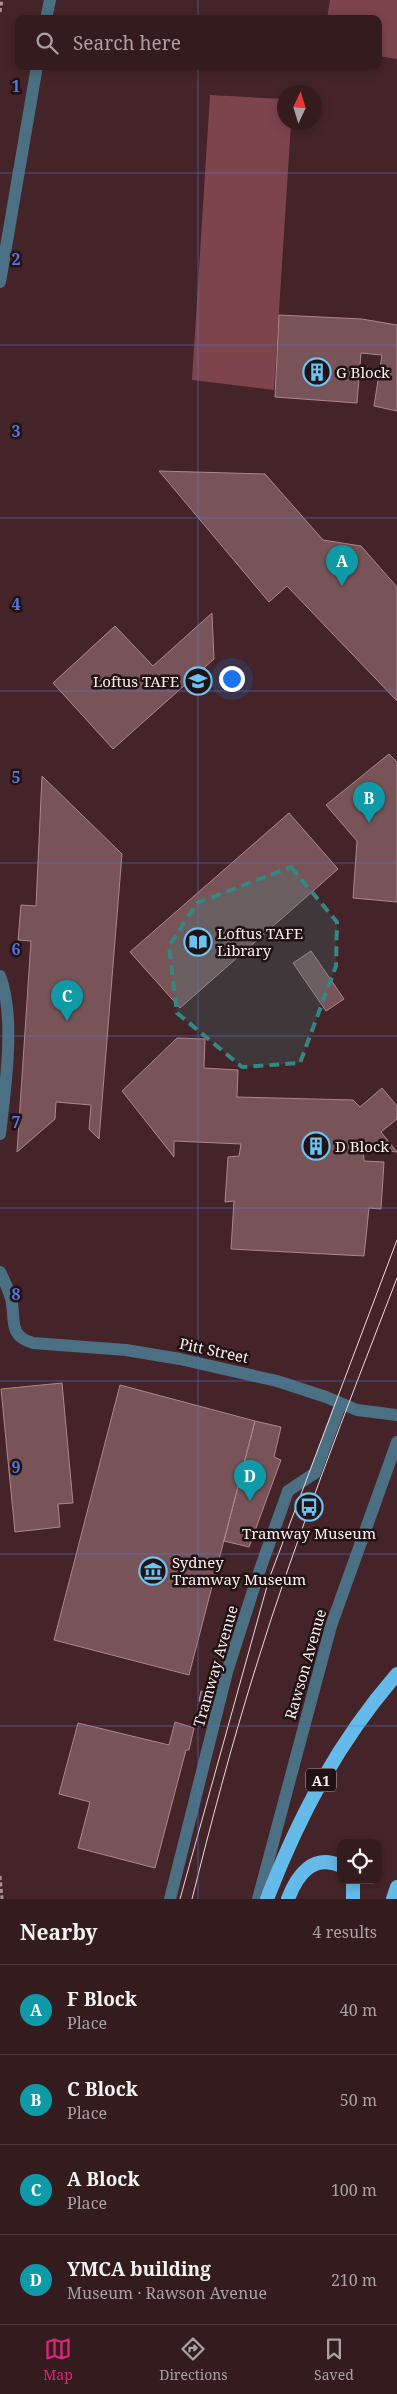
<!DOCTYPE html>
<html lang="en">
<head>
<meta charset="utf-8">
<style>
  :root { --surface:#331b1e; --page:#3b2427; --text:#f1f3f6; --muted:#a9a1a4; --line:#4e393c; --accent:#db2777 }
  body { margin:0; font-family:"Noto Serif",serif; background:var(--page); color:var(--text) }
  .controls { position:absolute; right:15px; bottom:15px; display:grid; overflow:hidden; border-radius:10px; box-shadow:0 2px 12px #0003 }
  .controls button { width:45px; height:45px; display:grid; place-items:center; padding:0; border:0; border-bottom:1px solid var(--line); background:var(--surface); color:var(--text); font:25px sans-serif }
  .compass { position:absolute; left:277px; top:85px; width:45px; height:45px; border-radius:50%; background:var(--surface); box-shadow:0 2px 12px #0003; rotate:4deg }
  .you { position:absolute; left:231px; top:678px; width:18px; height:18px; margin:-12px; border:4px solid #fff; border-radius:50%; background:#1a73e8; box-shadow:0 0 0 8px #1a73e833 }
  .badge { display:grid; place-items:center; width:32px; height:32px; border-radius:50%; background:var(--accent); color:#fff; font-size:16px; font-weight:700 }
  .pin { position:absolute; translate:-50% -41px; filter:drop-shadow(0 1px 2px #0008) }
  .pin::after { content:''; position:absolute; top:26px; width:18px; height:15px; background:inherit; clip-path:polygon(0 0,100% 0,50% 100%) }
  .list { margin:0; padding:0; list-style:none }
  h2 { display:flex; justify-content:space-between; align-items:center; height:65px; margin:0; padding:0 20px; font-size:21px }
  h2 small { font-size:16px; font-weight:400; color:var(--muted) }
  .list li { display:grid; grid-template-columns:32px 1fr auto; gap:15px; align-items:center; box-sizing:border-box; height:90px; padding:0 20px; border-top:1px solid var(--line) }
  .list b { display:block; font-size:19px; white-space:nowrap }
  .list p { margin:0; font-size:16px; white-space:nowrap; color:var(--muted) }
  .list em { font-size:16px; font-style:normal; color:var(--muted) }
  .icon { flex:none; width:28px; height:28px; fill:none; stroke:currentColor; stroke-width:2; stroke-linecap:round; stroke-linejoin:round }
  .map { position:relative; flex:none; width:397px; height:1899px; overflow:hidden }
  .search { position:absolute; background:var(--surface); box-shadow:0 2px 12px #0003; left:15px; right:15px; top:15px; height:55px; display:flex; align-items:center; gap:12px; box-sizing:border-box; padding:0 18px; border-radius:10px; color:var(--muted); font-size:19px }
  .sheet { height:425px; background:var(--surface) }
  nav { display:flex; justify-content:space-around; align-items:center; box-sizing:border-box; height:70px; border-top:1px solid var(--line); background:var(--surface); font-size:14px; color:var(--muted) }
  nav a { display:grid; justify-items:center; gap:2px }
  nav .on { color:var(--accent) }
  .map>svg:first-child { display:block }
  .green { fill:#7d444c }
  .building { fill:#785458; stroke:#ae868a }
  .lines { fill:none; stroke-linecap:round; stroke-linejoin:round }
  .path { stroke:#a99396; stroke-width:3; stroke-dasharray:4 2.5; stroke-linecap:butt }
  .service { stroke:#4b6f83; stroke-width:12 }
  .tertiary { stroke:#4b6f83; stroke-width:12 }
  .trunk { stroke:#64bae8; stroke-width:14 }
  .tram { stroke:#eadbdc; stroke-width:1 }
  .marked { fill:#338882; fill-opacity:0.2; stroke:#338882; stroke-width:4; stroke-dasharray:10 6; stroke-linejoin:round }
  .grid { fill:none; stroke:#5576de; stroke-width:1; stroke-opacity:0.55 }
  .labels { text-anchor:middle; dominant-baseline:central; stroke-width:5; stroke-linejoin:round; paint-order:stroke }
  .shield { fill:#211214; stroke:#bbadaf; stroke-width:1 }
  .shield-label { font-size:14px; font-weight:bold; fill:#fdf0f1 }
  .poi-label { font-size:15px; fill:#fdf0f1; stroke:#211214; text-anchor:start }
  .street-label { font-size:15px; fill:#fdf0f1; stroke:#211214 }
  .grid-label { font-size:16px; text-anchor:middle; font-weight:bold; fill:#5576de; stroke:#211214; stroke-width:5; stroke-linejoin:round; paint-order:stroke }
</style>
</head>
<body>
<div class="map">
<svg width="397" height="1899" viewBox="0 0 397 1899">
  <rect width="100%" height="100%" fill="#442428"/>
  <path class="green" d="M 330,0 L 397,0 L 397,59 L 378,56 L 378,19 L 327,19 Z
    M 210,95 L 284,99 L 284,122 L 291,123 L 274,390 L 192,380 Z"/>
  <path class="building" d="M 279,315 L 362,319 L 397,325 L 397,411 L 374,406 L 382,355 L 361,353 L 357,403 L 275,397 Z
    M 159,471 L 265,474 L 323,540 L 361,546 L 397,587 L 397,701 L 287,586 L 269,602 Z
    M 212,613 L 214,659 L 113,749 L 53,683 L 115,626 L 153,666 Z
    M 389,754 L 397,762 L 397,902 L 353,898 L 357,841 L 326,805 Z
    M 42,776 L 122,854 L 99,1139 L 89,1129 L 91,1105 L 56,1102 L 55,1119 L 17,1152 L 31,941 L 18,940 L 21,905 L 36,906 Z
    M 289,813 L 338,869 L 180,1008 L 130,952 Z
    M 311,951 L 344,999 L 326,1011 L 293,963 Z
    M 177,1038 L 205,1039 L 204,1068 L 238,1070 L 237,1097 L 353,1100 L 360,1107 L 382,1088 L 397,1106 L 397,1119 L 381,1132 L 397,1152 L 363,1148 L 364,1161 L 384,1162 L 381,1209 L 369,1208 L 364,1256 L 231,1249 L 234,1201 L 225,1202 L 228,1157 L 239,1156 L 241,1144 L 174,1141 L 174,1157 L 122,1091 Z
    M 62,1383 L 73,1503 L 58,1504 L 60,1527 L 15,1532 L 1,1389 Z
    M 120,1385 L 255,1421 L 189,1675 L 54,1640 Z
    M 255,1421 L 281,1427 L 274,1457 L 281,1460 L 249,1547 L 224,1541 Z
    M 201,1691 L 214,1695 L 211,1705 L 199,1701 Z
    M 175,1722 L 194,1728 L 189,1750 L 186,1750 L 155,1868 L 78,1848 L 90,1802 L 59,1794 L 78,1723 L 169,1745 Z"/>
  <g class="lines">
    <path class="path" d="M 0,12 L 2,0
      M 0,1876 L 2,1899"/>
    <path class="service" d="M 46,19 L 50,0
      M 0,282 L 37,66
      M 0,976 C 16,1017 5,1090 0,1134
      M 0,1272 C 4,1280 8,1289 11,1298 C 16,1318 7,1336 33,1343 L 126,1350 L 180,1359 L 277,1381 L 326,1397 L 357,1410 L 397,1415
      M 170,1899 L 227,1672 L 258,1575 L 288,1491 L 315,1473 L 341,1403"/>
    <path class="tertiary" d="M 258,1899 L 331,1626 L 397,1442"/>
    <path class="trunk" d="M 353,1880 L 353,1899
      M 267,1899 C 299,1816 338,1742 397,1674
      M 288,1899 C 297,1875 313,1853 341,1866
      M 393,1899 L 397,1887"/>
    <path class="tram" d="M 180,1899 L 269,1579 L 397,1240
      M 192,1899 C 211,1823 231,1747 254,1673 C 295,1539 347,1408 397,1278"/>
  </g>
  <path class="marked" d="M 291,867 L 337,922 L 336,966 L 300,1063 L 242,1067 L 177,1013 L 169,946 L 197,903 Z"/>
  <path class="grid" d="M 198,0 L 198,19M 198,66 L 198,1899M 0,173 L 397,173M 0,345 L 397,345M 0,518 L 397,518M 0,691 L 397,691M 0,863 L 397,863M 0,1036 L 397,1036M 0,1208 L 397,1208M 0,1381 L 397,1381M 0,1554 L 397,1554M 0,1726 L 397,1726"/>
  <defs>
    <g id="building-ring" transform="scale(1.4375)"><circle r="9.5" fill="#211214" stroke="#6bc3f2" stroke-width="1.5"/><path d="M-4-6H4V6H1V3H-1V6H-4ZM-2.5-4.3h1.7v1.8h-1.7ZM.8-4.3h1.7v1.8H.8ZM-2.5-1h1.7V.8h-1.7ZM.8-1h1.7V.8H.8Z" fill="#6bc3f2"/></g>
    <g id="university-ring" transform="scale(1.4375)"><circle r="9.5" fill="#211214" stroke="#6bc3f2" stroke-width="1.5"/><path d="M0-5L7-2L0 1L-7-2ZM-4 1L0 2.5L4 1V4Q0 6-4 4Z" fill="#6bc3f2"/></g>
    <g id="library-ring" transform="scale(1.4375)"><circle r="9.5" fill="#211214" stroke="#6bc3f2" stroke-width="1.5"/><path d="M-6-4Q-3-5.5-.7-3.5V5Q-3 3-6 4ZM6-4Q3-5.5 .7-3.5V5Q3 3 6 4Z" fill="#6bc3f2"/></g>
    <g id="bus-ring" transform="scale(1.4375)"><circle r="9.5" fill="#211214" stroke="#6bc3f2" stroke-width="1.5"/><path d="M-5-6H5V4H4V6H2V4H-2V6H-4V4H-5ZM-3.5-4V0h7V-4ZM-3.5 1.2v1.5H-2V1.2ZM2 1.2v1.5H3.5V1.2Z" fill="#6bc3f2"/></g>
    <g id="museum-ring" transform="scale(1.4375)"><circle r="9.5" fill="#211214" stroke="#6bc3f2" stroke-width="1.5"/><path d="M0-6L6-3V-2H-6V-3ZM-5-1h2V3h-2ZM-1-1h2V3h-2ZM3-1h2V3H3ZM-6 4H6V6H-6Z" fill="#6bc3f2"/></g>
  </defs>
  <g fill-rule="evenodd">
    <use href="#building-ring" x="317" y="372"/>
    <use href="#university-ring" x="198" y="681"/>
    <use href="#library-ring" x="198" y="942"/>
    <use href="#building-ring" x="316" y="1146"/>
    <use href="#bus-ring" x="309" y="1507"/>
    <use href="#museum-ring" x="153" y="1571"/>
  </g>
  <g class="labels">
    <rect class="shield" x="306" y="1768.5" width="30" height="23" rx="4"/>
    <g class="shield-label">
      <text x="321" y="1780">A1</text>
    </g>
    <g class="poi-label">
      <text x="336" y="372">G Block</text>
      <text x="179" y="681" text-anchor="end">Loftus TAFE</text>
      <text x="217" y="933">Loftus TAFE<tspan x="217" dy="17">Library</tspan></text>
      <text x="335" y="1146">D Block</text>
      <text x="309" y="1533" text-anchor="middle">Tramway Museum</text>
      <text x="172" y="1562">Sydney<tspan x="172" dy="17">Tramway Museum</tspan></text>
    </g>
    <g class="street-label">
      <text transform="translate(214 1350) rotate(12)">Pitt Street</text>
      <text transform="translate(305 1664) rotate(-74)">Rawson Avenue</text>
      <text transform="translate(215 1666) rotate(-74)">Tramway Avenue</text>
    </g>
  </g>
  <g class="grid-label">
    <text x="16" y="92">1</text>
    <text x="16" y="265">2</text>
    <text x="16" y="437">3</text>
    <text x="16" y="610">4</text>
    <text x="16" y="783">5</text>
    <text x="16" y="955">6</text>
    <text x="16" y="1128">7</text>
    <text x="16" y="1300">8</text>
    <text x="16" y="1473">9</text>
  </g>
</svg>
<div class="controls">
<button><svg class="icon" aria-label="locate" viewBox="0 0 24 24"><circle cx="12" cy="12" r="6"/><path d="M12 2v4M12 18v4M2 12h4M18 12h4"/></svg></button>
</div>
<svg class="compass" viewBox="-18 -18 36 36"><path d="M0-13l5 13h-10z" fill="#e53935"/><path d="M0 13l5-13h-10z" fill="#a9a1a4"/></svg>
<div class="you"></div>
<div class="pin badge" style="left:342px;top:586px;background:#0f9aa8">A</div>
<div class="pin badge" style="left:369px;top:823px;background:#0f9aa8">B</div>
<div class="pin badge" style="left:67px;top:1021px;background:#0f9aa8">C</div>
<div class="pin badge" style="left:250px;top:1501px;background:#0f9aa8">D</div>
<div class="search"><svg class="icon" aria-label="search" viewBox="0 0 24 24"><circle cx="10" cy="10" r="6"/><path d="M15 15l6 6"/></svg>Search here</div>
</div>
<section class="sheet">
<h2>Nearby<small>4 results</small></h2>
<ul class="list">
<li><span class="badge" style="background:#0f9aa8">A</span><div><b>F Block</b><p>Place</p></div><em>40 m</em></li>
<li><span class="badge" style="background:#0f9aa8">B</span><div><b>C Block</b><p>Place</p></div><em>50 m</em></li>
<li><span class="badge" style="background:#0f9aa8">C</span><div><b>A Block</b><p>Place</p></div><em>100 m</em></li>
<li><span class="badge" style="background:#0f9aa8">D</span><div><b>YMCA building</b><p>Museum · Rawson Avenue</p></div><em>210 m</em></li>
</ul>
</section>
<nav>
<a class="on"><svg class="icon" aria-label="map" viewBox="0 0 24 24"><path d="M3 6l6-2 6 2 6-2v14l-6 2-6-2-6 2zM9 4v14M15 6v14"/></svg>Map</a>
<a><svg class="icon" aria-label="directions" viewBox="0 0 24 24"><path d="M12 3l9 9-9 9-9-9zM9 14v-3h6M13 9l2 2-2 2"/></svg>Directions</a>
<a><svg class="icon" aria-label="saved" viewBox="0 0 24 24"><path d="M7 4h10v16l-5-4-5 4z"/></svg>Saved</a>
</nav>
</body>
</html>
